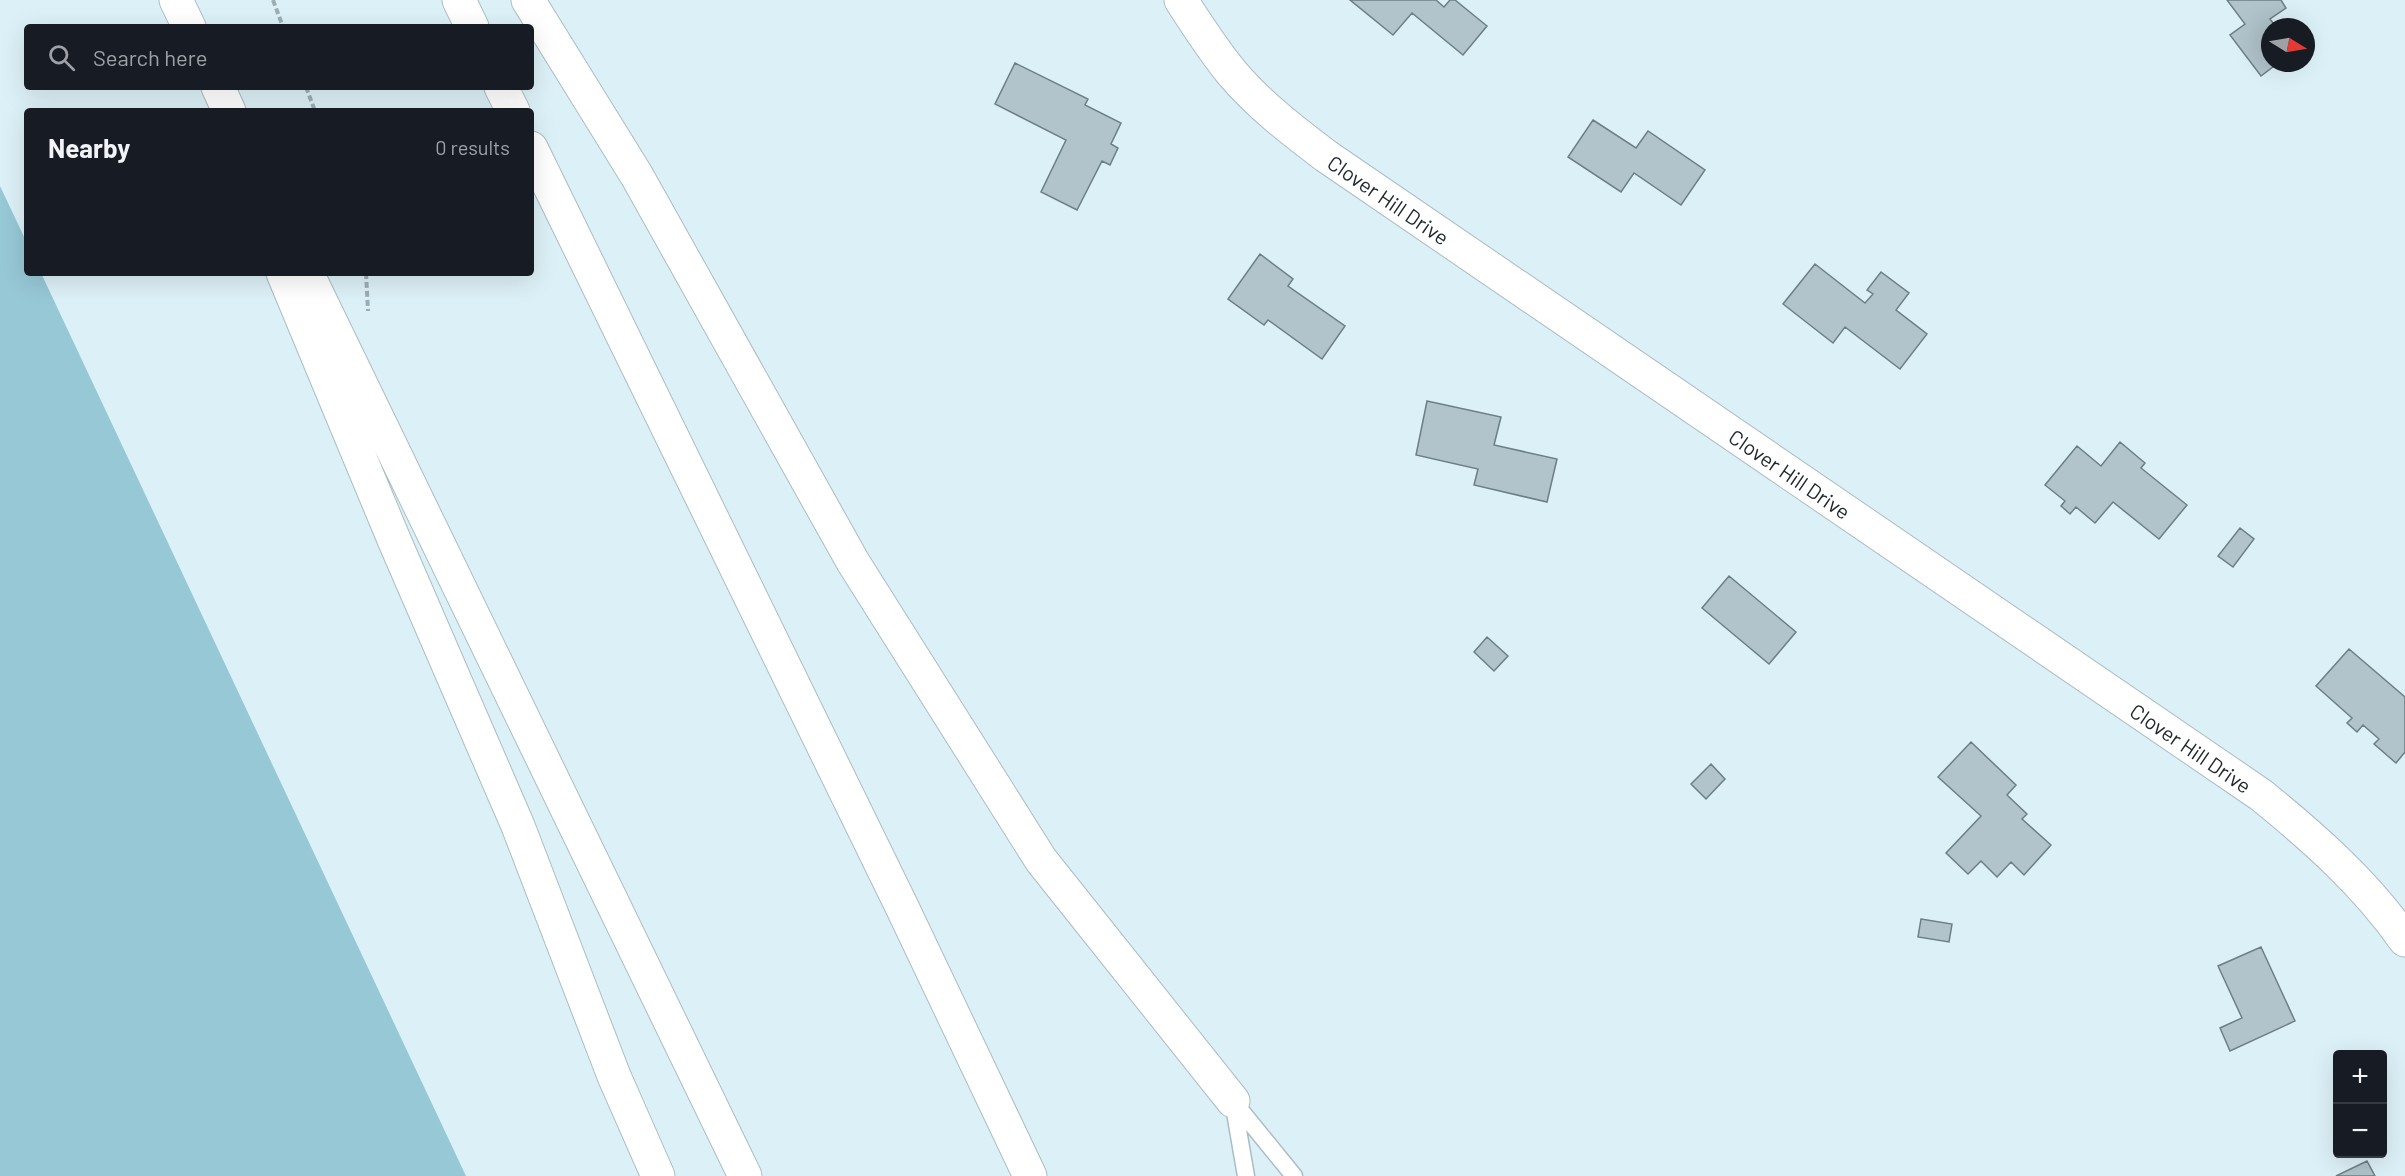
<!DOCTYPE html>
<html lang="en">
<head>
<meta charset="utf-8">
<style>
  :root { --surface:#171b24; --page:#242831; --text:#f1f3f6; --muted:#9ea1a6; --line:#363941 }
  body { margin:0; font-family:Barlow,sans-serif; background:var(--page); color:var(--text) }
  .controls { position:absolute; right:18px; bottom:18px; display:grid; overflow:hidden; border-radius:6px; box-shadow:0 6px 24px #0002 }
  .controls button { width:54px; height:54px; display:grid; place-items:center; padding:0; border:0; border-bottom:2px solid var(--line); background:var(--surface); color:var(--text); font:30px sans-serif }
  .compass { position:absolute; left:2261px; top:18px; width:54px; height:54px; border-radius:50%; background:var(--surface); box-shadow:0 6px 24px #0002; rotate:101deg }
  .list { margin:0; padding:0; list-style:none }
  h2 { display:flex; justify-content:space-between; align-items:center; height:78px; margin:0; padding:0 24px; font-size:26px }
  h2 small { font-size:20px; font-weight:400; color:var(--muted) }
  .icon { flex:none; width:33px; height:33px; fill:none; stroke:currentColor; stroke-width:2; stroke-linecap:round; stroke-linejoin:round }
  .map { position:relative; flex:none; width:2405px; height:1176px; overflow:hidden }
  .search { position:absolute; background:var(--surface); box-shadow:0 6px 24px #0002; left:24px; top:24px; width:510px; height:66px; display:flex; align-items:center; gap:15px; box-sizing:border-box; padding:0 21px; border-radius:6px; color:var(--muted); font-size:22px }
  .panel { position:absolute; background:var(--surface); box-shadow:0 6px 24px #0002; left:24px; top:108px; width:510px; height:168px; border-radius:6px }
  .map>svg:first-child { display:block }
  .green { fill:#97c8d6 }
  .building { fill:#b1c4cb; stroke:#6c7f84; stroke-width:1.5 }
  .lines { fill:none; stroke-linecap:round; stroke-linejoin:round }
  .service-casing { stroke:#aabdc3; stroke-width:19 }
  .minor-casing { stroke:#aabdc3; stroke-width:35 }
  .motorway-casing { stroke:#aabdc3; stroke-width:35 }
  .path { stroke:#9daeb3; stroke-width:4; stroke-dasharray:6 3; stroke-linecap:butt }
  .service { stroke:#fff; stroke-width:16 }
  .minor { stroke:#fff; stroke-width:33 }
  .motorway { stroke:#fff; stroke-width:33 }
  .labels { text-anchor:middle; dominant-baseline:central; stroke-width:5; stroke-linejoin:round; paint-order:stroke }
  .street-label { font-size:21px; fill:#1f2629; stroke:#dcf1f7 }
</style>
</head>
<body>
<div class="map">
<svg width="2405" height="1176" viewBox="0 0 2405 1176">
  <rect width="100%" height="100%" fill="#dcf1f7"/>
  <path class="green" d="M 0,186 L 27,243 L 27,273 L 41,273 L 466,1176 L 0,1176 Z"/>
  <path class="building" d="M 1350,0 L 1436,0 L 1444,7 L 1450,0 L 1455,0 L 1487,26 L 1463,55 L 1412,13 L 1393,35 Z
    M 2227,0 L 2281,0 L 2286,8 L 2270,19 L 2276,27 L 2270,27 L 2270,63 L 2278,63 L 2261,76 L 2230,35 L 2245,24 Z
    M 1015,63 L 1088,99 L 1085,105 L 1121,123 L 1111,144 L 1118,148 L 1110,165 L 1102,161 L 1077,210 L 1041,192 L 1066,140 L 995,104 Z
    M 1593,120 L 1636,148 L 1648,131 L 1705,170 L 1681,205 L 1634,173 L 1621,192 L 1568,157 Z
    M 1260,254 L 1293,279 L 1288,286 L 1345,326 L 1322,359 L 1268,320 L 1264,325 L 1228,299 Z
    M 1815,264 L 1865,303 L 1873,294 L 1867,290 L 1881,272 L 1909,293 L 1896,310 L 1927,334 L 1900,369 L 1845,327 L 1833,343 L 1783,304 Z
    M 1427,401 L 1501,417 L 1494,445 L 1557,459 L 1547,502 L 1474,485 L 1478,469 L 1416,455 Z
    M 2120,442 L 2145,463 L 2141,468 L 2187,505 L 2159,539 L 2113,502 L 2095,523 L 2076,507 L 2070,514 L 2061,506 L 2065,501 L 2045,485 L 2077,446 L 2101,466 Z
    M 2240,528 L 2254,539 L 2233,567 L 2218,556 Z
    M 1729,576 L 1796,632 L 1769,664 L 1702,608 Z
    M 1487,637 L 1508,656 L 1494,671 L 1474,652 Z
    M 2349,649 L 2405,697 L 2405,752 L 2396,763 L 2374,744 L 2379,739 L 2363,725 L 2357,732 L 2347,723 L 2352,718 L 2316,686 Z
    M 1971,742 L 2016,785 L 2007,795 L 2027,814 L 2022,819 L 2051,845 L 2024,875 L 2011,862 L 1997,877 L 1981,861 L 1968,874 L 1946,853 L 1981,816 L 1938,777 Z
    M 1711,764 L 1725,779 L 1706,799 L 1691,784 Z
    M 1921,919 L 1952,924 L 1949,942 L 1918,937 Z
    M 2261,947 L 2295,1021 L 2230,1051 L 2220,1028 L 2242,1018 L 2218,966 Z
    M 2367,1161 L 2375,1176 L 2336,1176 Z"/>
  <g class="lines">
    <g class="service-casing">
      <path id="service" d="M 1233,1101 L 1294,1176
        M 1233,1101 L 1246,1176"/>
    </g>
    <g class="minor-casing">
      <g id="minor">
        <path id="s1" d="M 1181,0 C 1197,25 1213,50 1232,73 C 1259,105 1293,131 1326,156 L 2261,795 C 2314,838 2366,884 2405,940"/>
      </g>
    </g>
    <g class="motorway-casing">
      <path id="motorway" d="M 176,0 L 189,27
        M 459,0 L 472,27
        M 528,0 L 637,176 L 853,562 L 1041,860 L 1233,1101
        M 218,87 L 229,111
        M 501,87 L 513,111
        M 531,148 L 902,907 L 1030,1176
        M 283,273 L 395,542 L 518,826 L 614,1076 L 658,1176
        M 307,273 L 745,1176"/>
    </g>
    <path class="path" d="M 273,0 L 283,27
      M 306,87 L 315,111
      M 366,273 L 368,311"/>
    <use href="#service" class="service"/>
    <use href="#minor" class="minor"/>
    <use href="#motorway" class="motorway"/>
  </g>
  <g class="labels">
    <g class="street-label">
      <text stroke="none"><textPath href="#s1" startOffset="291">Clover Hill Drive</textPath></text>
      <text stroke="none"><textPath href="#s1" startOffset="777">Clover Hill Drive</textPath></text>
      <text stroke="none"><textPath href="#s1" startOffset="1263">Clover Hill Drive</textPath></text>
    </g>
  </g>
</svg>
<div class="controls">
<button>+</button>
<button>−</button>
</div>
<svg class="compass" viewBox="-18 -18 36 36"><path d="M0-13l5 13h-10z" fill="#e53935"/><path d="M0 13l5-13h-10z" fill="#9ea1a6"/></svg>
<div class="search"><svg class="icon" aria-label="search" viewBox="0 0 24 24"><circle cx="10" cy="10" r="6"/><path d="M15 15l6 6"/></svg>Search here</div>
<section class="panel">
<h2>Nearby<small>0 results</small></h2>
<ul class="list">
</ul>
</section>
</div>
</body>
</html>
